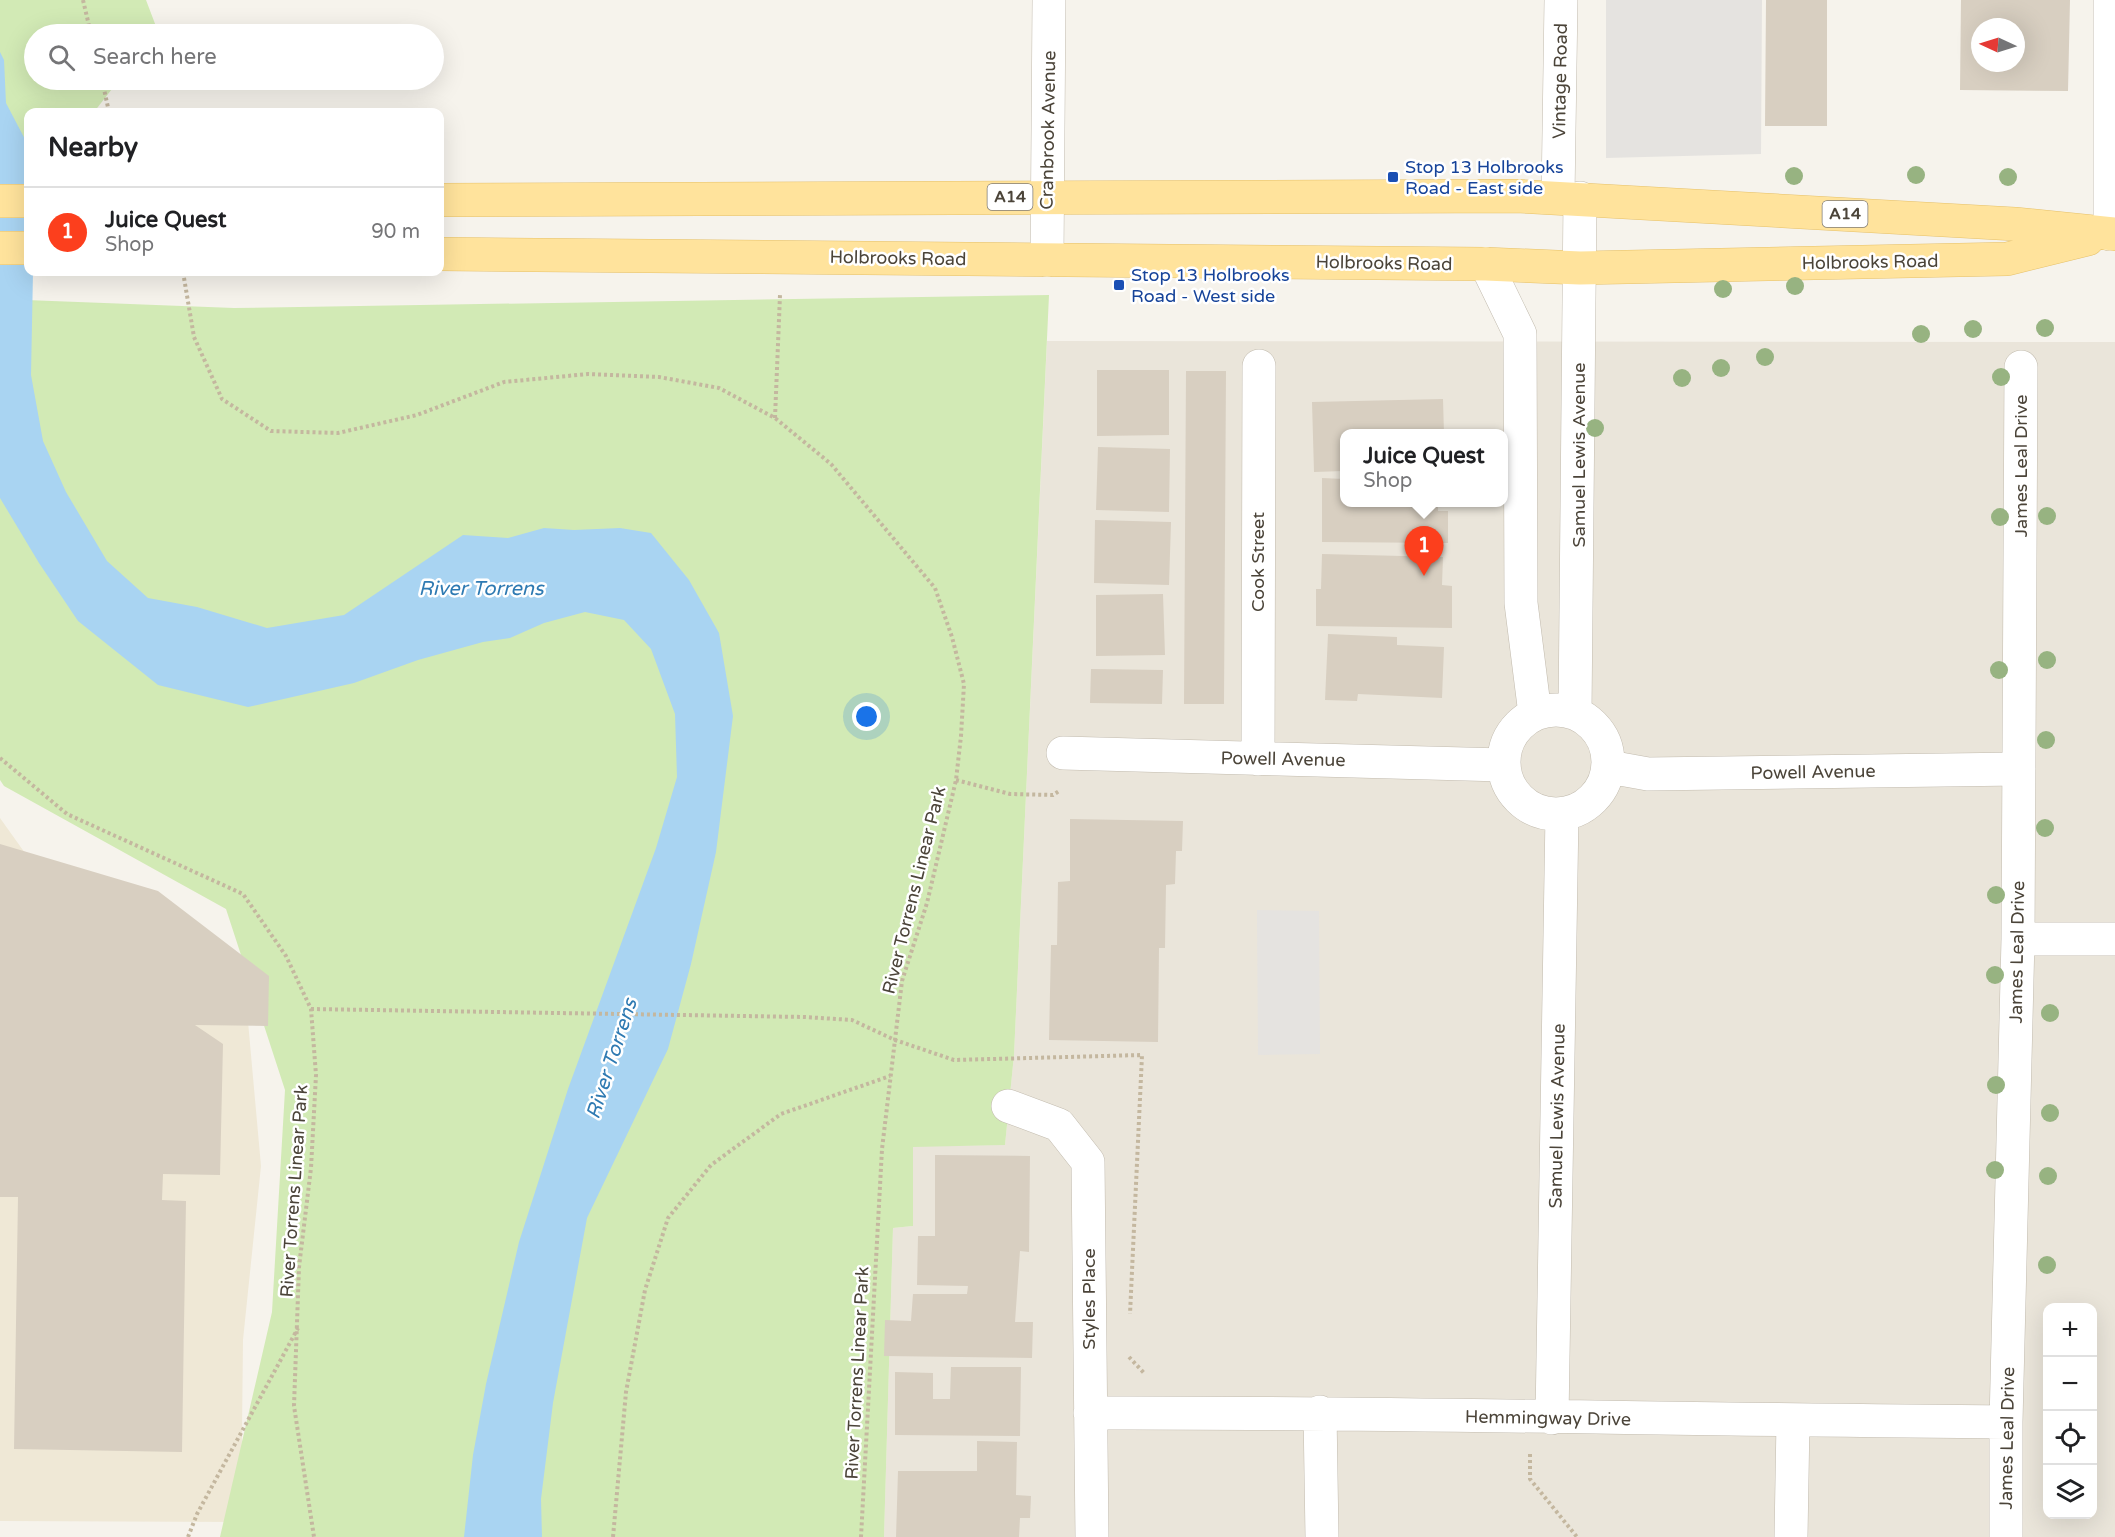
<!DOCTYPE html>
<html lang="en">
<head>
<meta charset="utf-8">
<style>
  :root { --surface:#fff; --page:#f2f2f2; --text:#202124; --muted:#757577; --line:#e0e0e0; --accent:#fc3f1d }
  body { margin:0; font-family:"Varela Round",sans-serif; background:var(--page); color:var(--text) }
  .controls { position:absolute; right:18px; bottom:18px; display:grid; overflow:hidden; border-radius:12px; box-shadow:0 6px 24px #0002 }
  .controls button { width:54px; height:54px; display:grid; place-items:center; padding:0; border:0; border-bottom:2px solid var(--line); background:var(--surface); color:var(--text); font:30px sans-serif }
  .compass { position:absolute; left:1971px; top:18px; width:54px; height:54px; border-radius:50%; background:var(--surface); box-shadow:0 6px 24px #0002; rotate:274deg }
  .you { position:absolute; left:867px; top:717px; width:21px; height:21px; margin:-15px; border:4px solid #fff; border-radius:50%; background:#1a73e8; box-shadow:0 0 0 9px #1a73e833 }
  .badge { display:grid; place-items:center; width:39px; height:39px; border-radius:50%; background:var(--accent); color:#fff; font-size:20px; font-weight:700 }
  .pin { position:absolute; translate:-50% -50px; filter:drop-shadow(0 2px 3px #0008) }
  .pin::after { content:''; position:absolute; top:32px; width:21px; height:18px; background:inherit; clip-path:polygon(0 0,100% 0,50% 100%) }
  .popup { position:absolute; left:1340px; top:429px; width:168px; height:78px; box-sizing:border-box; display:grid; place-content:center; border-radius:12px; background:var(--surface); filter:drop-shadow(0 2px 4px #0005); font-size:20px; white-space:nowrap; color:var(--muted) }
  .popup b { font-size:22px; color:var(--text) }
  .popup::after { content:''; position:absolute; left:50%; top:100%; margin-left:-12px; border:12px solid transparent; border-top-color:var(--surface) }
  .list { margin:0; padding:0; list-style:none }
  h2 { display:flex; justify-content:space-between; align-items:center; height:78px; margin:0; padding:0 24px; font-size:26px }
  h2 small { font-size:20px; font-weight:400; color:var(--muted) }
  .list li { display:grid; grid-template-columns:39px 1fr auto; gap:18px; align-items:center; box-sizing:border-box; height:90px; padding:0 24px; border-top:2px solid var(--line) }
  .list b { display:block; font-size:22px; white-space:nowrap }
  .list p { margin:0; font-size:20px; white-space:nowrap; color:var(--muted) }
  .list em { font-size:20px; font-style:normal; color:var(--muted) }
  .icon { flex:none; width:33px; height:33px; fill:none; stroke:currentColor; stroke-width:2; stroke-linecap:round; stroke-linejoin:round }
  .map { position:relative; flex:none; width:2115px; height:1537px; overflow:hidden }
  .search { position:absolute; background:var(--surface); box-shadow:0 6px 24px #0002; left:24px; top:24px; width:420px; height:66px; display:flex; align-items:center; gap:15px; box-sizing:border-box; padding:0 21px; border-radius:33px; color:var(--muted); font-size:22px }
  .panel { position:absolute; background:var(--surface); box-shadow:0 6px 24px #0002; left:24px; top:108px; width:420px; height:168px; border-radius:12px }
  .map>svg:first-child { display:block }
  .residential { fill:#eae5da; fill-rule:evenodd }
  .education { fill:#efe8d6 }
  .green { fill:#d2eab5 }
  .parking { fill:#e5e3e0 }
  .water { fill:#a9d4f2 }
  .building { fill:#d8cfc1; fill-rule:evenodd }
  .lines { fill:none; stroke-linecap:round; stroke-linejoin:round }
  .minor-casing { stroke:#c2bbae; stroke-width:34 }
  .primary-casing { stroke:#e6c16a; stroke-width:34 }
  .path { stroke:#c4b79f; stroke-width:4; stroke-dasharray:3 3; stroke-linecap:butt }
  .minor { stroke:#fff; stroke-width:33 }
  .primary { stroke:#ffe39c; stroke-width:33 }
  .tree { fill:#97b381 }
  .transit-dot { fill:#1a4fb4; stroke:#fff; stroke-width:2 }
  .labels { text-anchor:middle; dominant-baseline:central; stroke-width:5; stroke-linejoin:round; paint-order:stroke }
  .shield { fill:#fff; stroke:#817c74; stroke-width:1.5 }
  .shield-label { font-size:16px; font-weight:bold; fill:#4b4439 }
  .street-label { font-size:18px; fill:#4b4439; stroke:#fff }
  .transit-label { font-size:18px; fill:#164399; stroke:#fff; text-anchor:start }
  .water-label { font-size:20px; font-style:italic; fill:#2e7ab2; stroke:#fff }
</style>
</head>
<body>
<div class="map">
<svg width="2115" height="1537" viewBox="0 0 2115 1537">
  <rect width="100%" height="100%" fill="#f6f3ec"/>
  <path class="residential" d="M 1047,341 L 2115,342 L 2115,1537 L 884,1537 L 893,1228 L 913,1226 L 913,1146 L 1005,1145 L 1014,1055 ZM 1344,434 L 1504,434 L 1504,502 L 1344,502 ZM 2048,1308 L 2092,1308 L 2092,1514 L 2048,1514 Z"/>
  <path class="education" d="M 0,818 L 25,853 L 244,977 L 261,1166 L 243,1340 L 241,1522 L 0,1521 Z"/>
  <path class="green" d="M 0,0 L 146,0 L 157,29 L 153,34 L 34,34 L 34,80 L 119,80 L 94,112 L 28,112 L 28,141 L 0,149 Z
    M 1049,295 L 1014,1055 L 1005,1145 L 913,1147 L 913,1226 L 893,1228 L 884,1537 L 220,1537 L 272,1312 L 285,1090 L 226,909 L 4,786 L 0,780 L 0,299 L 234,308 Z"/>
  <path class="parking" d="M 1606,0 L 1762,0 L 1761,154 L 1606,158 Z
    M 1257,910 L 1319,911 L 1320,1054 L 1258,1055 Z"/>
  <path class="water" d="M 0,52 L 4,60 L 6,103 L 28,145 L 28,272 L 33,272 L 31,375 L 43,441 L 66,492 L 107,561 L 148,598 L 197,607 L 267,628 L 344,615 L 463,535 L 508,538 L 544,528 L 574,530 L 620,528 L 651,533 L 689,580 L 719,633 L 733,716 L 716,852 L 691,964 L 668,1049 L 587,1218 L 553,1403 L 541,1499 L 542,1537 L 464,1537 L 473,1455 L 486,1384 L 519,1242 L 568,1089 L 656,848 L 677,777 L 675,714 L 651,649 L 624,620 L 585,612 L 544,623 L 510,638 L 483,642 L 418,660 L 354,683 L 248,707 L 158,685 L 78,621 L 39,563 L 0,498 Z"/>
  <path class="building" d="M 1766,0 L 1827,0 L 1827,126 L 1765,126 Z
    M 1961,0 L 2070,0 L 2068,91 L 1960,90 ZM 1980,27 L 2016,27 L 2016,63 L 1980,63 Z
    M 1097,370 L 1169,370 L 1169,435 L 1097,436 Z
    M 1186,371 L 1226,371 L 1224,704 L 1184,704 Z
    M 1443,399 L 1444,434 L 1344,434 L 1344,471 L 1314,472 L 1312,402 Z
    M 1098,447 L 1170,449 L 1169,512 L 1096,510 Z
    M 1322,478 L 1344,479 L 1344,502 L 1438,502 L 1438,511 L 1448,511 L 1448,543 L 1322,542 Z
    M 1095,520 L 1171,522 L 1169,585 L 1094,583 Z
    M 1322,554 L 1443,557 L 1442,585 L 1452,586 L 1452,628 L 1316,626 L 1316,589 L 1321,589 Z
    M 1163,594 L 1165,655 L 1096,656 L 1096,595 Z
    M 1328,634 L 1397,637 L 1397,645 L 1444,647 L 1442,698 L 1358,694 L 1357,701 L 1325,700 Z
    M 1091,669 L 1163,670 L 1162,704 L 1090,703 Z
    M 1070,819 L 1183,821 L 1182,851 L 1176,851 L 1175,884 L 1166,885 L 1165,948 L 1159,948 L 1158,1042 L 1049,1040 L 1051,945 L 1057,945 L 1058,882 L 1070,881 Z
    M 0,844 L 158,891 L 269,976 L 268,1026 L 195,1025 L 223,1044 L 220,1175 L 163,1174 L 162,1200 L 186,1201 L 182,1452 L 14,1449 L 18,1197 L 0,1197 Z
    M 935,1155 L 1030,1156 L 1029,1252 L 1020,1251 L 1015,1322 L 1033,1322 L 1032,1358 L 884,1356 L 885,1320 L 911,1321 L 913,1294 L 967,1294 L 968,1286 L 917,1285 L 918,1236 L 935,1236 Z
    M 951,1367 L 1021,1367 L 1020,1436 L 895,1435 L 895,1372 L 933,1373 L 933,1399 L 950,1399 Z
    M 977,1441 L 1017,1442 L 1016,1495 L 1031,1496 L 1030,1518 L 1020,1518 L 1019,1537 L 896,1537 L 898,1471 L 977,1471 Z"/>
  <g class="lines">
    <g class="minor-casing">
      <path id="minor" d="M 1558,197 L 1561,0
        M 2110,234 L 2110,0
        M 1047,260 L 1049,0
        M 1486,264 L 1520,334 L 1521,603 L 1535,714
        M1504 762a52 52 0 1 1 104 0a52 52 0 1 1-104 0Z
        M 1575,713 L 1580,198
        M 1063,753 L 1503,765
        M 1258,759 L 1259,366
        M 1609,767 L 1648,774 L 2019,769
        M 2018,939 L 2115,939
        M 1008,1106 L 1059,1125 L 1088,1162 L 1092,1537
        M 1320,1412 L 1322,1537
        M 1090,1413 C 1395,1412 1701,1420 2006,1422
        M 1552,1418 L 1562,814
        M 1791,1537 L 1793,1421
        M 2006,1537 L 2006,1422 L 2018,939 L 2021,367"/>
    </g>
    <g class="primary-casing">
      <path id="primary" d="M 440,200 L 1516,196 L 2015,224 L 2115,234
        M 0,201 L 28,201
        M 0,248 L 28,248
        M 440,254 L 1486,264 L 1580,268 L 2007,259 L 2088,239"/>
    </g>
    <path class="path" d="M 83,0 L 91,34
      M 102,80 L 109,112
      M 183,272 L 194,337 L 222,399 L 271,431 L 338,433 L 417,415 L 504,382 L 588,374 L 659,377 L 719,388 L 775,418 L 831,464 L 935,588 L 952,637 L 964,684 L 961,736 L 956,780 L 927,903 L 902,981 L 882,1149 L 861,1537
      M 775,418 L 780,295
      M 0,758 L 67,814 L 243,894 L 286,956 L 311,1009 L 316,1075 L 311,1168 L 299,1267 L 294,1406 L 314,1537
      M 956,780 L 1010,794 L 1053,795 L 1059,791
      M 311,1009 L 805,1017 L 852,1020 L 895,1040 L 954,1060 L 1142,1055 L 1130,1314
      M 1129,1357 L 1145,1374
      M 1530,1454 L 1530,1479 L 1577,1537
      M 188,1537 L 197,1514 L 298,1328
      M 613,1537 L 626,1392 L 645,1290 L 668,1218 L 711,1165 L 781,1114 L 890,1076"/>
    <use href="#minor" class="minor"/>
    <use href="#primary" class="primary"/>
  </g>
  <g class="tree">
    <circle cx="1916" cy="175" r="9"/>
    <circle cx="1794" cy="176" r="9"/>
    <circle cx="2008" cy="177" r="9"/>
    <circle cx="1795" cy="286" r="9"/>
    <circle cx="1723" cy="289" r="9"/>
    <circle cx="2045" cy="328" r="9"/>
    <circle cx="1973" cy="329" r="9"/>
    <circle cx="1921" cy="334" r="9"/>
    <circle cx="1765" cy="357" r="9"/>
    <circle cx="1721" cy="368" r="9"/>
    <circle cx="2001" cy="377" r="9"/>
    <circle cx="1682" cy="378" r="9"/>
    <circle cx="1595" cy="428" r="9"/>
    <circle cx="2047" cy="516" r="9"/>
    <circle cx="2000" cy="517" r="9"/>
    <circle cx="2047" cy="660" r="9"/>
    <circle cx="1999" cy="670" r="9"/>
    <circle cx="2046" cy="740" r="9"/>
    <circle cx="2045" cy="828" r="9"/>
    <circle cx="1996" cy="895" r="9"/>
    <circle cx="1995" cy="975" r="9"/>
    <circle cx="2050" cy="1013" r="9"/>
    <circle cx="1996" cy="1085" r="9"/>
    <circle cx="2050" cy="1113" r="9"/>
    <circle cx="1995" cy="1170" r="9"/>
    <circle cx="2048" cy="1176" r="9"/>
    <circle cx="2047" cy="1265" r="9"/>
  </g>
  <g class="transit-dot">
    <rect x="1387" y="171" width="12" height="12" rx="3"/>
    <rect x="1113" y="279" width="12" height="12" rx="3"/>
  </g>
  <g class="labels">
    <g class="shield">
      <rect x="987.5" y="184" width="45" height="26" rx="4.5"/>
      <rect x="1822.5" y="201" width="45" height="26" rx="4.5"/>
    </g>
    <g class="shield-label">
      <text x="1010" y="197">A14</text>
      <text x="1845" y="214">A14</text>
    </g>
    <g class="street-label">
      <text transform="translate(1560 81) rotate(-89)">Vintage Road</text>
      <text transform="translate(1048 130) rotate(-89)">Cranbrook Avenue</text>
      <text transform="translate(898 258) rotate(1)">Holbrooks Road</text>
      <text transform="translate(1870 262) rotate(-1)">Holbrooks Road</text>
      <text transform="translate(1384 263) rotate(1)">Holbrooks Road</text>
      <text transform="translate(1579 455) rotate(-90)">Samuel Lewis Avenue</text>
      <text transform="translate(2021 466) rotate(-90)">James Leal Drive</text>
      <text transform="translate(1258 562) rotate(-90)">Cook Street</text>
      <text transform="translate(1283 759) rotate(1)">Powell Avenue</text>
      <text transform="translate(1813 772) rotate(-1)">Powell Avenue</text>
      <text transform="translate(914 890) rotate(-76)">River Torrens Linear Park</text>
      <text transform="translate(2017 952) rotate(-89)">James Leal Drive</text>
      <text transform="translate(1557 1116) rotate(-89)">Samuel Lewis Avenue</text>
      <text transform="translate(294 1191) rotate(-86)">River Torrens Linear Park</text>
      <text transform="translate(1089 1299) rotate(-90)">Styles Place</text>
      <text transform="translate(857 1373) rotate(-87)">River Torrens Linear Park</text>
      <text transform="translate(1548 1418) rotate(1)">Hemmingway Drive</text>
      <text transform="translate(2007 1438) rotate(-89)">James Leal Drive</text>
    </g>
    <g class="transit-label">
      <text x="1405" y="167">Stop 13 Holbrooks<tspan x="1405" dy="21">Road - East side</tspan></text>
      <text x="1131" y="275">Stop 13 Holbrooks<tspan x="1131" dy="21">Road - West side</tspan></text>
    </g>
    <g class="water-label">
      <text x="481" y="589">River Torrens</text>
      <text transform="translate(612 1059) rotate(-72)">River Torrens</text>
    </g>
  </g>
</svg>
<div class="controls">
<button>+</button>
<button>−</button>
<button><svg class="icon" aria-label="locate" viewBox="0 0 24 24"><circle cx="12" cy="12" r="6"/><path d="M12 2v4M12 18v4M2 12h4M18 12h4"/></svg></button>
<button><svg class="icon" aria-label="layers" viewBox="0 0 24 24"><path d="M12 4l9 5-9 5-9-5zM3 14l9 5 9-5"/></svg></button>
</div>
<svg class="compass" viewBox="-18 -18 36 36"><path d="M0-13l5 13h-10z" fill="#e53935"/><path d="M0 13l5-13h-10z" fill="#757577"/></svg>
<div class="you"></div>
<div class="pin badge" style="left:1424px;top:576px">1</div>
<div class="popup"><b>Juice Quest</b>Shop</div>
<div class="search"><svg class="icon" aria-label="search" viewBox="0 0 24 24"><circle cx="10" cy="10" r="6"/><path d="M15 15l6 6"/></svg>Search here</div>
<section class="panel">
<h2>Nearby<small></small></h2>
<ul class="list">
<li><span class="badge">1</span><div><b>Juice Quest</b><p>Shop</p></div><em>90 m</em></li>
</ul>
</section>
</div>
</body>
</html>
